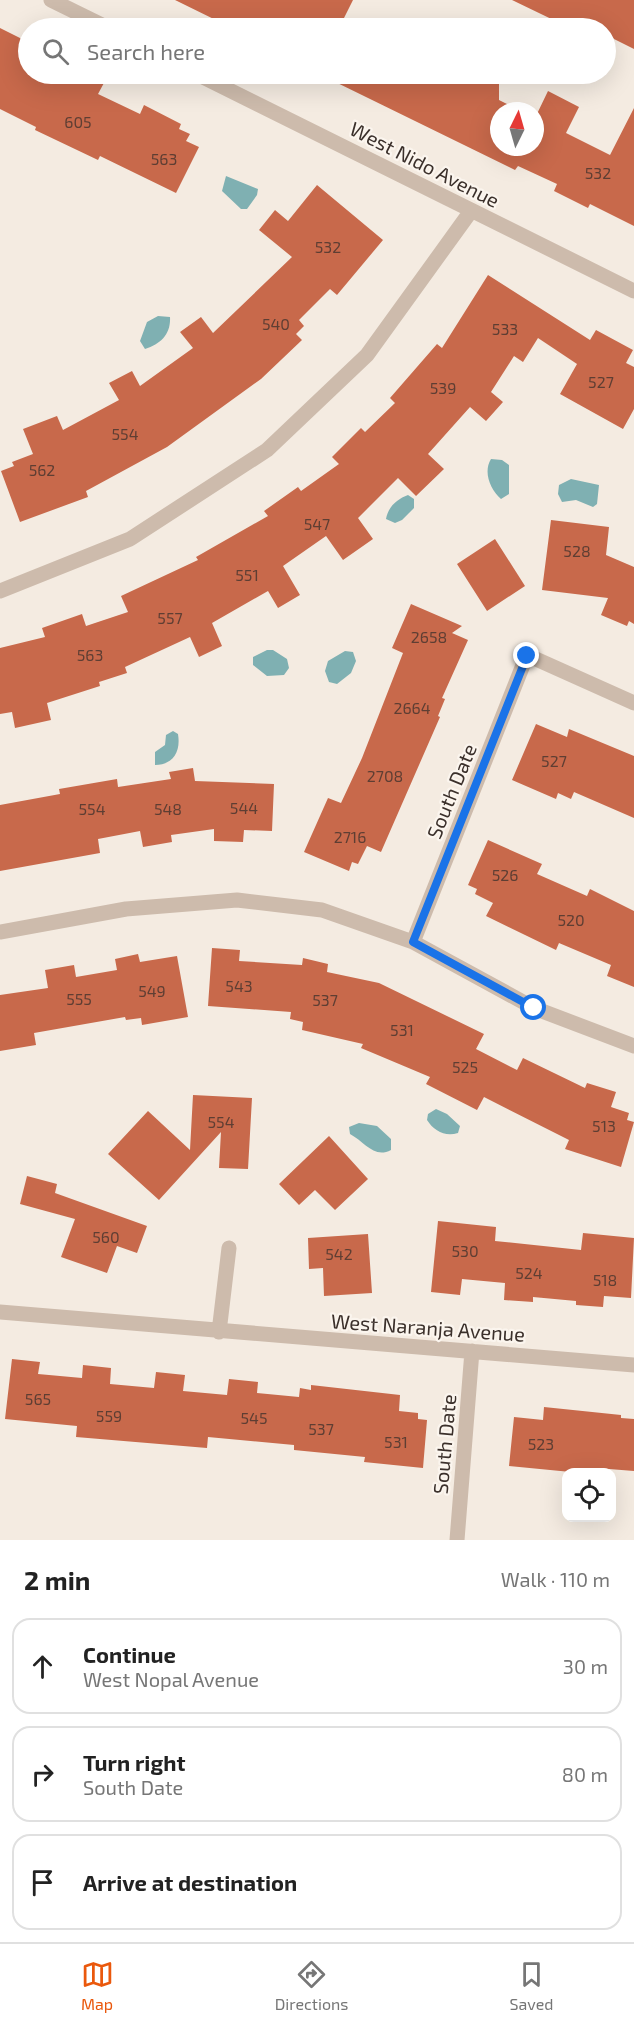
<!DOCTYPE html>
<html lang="en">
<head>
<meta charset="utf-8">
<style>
  :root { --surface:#fff; --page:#f6f6f6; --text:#222; --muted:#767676; --line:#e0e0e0; --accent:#ea580c }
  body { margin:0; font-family:"Exo 2",sans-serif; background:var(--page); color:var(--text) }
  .controls { position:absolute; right:18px; bottom:18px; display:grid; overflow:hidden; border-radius:12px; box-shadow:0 6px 24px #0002 }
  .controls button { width:54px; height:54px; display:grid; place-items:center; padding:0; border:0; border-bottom:2px solid var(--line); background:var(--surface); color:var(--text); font:30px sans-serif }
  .compass { position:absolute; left:490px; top:102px; width:54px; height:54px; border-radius:50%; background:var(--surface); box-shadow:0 6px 24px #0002; rotate:5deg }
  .stop { position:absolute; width:18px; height:18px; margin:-14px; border:4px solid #1a73e8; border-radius:50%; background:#fff }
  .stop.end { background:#1a73e8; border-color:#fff; box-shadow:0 2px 6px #0008 }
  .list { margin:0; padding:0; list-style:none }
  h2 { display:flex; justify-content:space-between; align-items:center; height:78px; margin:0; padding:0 24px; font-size:26px }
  h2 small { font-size:20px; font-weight:400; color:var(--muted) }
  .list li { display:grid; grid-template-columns:39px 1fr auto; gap:18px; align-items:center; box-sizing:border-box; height:96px; margin:0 12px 12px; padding:0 12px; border:2px solid var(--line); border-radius:18px }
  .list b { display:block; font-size:22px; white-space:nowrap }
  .list p { margin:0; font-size:20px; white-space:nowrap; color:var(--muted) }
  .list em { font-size:20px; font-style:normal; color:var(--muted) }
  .icon { flex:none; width:33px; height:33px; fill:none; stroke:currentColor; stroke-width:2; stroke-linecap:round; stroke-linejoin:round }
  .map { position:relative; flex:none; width:634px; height:1540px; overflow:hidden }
  .search { position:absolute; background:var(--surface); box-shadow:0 6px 24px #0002; left:18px; right:18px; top:18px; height:66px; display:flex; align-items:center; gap:15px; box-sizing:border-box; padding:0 21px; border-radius:33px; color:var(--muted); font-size:22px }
  .sheet { height:402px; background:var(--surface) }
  nav { display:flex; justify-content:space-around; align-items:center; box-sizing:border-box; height:84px; border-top:2px solid var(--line); background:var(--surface); font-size:16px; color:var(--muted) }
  nav a { display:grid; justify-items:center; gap:3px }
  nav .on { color:var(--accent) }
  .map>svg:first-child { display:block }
  .water { fill:#7fb0b2 }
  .building { fill:#c8694b }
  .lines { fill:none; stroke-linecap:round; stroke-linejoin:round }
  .street { stroke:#cdbbac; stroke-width:15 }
  .route { stroke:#1a73e8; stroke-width:8 }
  .labels { text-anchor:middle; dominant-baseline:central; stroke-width:4.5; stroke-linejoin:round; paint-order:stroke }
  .number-label { font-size:16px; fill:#5e3e33 }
  .street-label { font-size:20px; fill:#3b302b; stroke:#fbf5ee }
</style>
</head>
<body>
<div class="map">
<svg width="634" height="1540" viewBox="0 0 634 1540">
  <rect width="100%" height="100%" fill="#f4ebe1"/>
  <path class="water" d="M 226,176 L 258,189 L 257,195 L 247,209 L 241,209 L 222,191 Z
    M 158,316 L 170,317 C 171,334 161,344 145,349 L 140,341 L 147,322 Z
    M 491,459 L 502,460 L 509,465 L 509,494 L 501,499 C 490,489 483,472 491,459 Z
    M 571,479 L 599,485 L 597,504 L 593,507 L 576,500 L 562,502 L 558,494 L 559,485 Z
    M 408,495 L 414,499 L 414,508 L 402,520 L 395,523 L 386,519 C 388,507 397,499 408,495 Z
    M 267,650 L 273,650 L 287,659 L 289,668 L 284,675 L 267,676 L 253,665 L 253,657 Z
    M 345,651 L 353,652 L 356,661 L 351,673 L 337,684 L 329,682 L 325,671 L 328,661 Z
    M 173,731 L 178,734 C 181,752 173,765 155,765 L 155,752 L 165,745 L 166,735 Z
    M 436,1109 L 447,1114 L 460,1126 L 458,1133 C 445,1137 434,1131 427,1120 L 428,1114 Z
    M 359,1123 L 377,1126 L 391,1139 L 391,1150 C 374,1159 365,1142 350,1134 L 349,1127 Z"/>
  <path class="building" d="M 175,0 L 353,0 L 339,28 L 232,28 Z
    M 512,0 L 634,0 L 634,49 L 606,35 L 606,28 L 570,28 Z
    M 0,28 L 28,42 L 28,74 L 89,74 L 105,81 L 98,94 L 140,114 L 144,105 L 181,124 L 179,129 L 190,134 L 186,141 L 199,147 L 176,193 L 100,156 L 98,160 L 35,130 L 36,127 L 0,109 Z
    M 319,74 L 499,74 L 499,100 L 521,111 L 499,111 L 499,147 L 535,147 L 535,118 L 548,91 L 579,107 L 566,133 L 610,155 L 634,108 L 634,226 L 590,204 L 588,208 L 554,191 L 557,184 L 518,166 L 515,170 Z
    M 317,185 L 383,240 L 337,295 L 330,289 L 299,320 L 304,326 L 296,334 L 302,340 L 261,379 L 167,447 L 86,491 L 88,497 L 20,522 L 1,471 L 14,466 L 12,462 L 33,454 L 23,429 L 57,416 L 63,430 L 119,400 L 109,383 L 132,371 L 140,386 L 193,348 L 180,332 L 201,317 L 213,333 L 292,257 L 259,230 L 275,210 L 288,221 Z
    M 488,275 L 590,340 L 596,330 L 633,350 L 626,363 L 634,367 L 634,409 L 623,429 L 560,394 L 577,364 L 538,338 L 523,362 L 514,356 L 491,392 L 503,402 L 486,421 L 470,407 L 428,454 L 444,469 L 416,496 L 398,478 L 358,518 L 373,539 L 343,560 L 326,536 L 283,566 L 300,595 L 278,608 L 268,591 L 212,623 L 222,646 L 199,657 L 190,637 L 125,667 L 127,673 L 99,682 L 100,686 L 47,703 L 51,720 L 15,728 L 12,712 L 0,714 L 0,648 L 45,637 L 42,628 L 82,614 L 86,626 L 128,612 L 121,596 L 198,560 L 196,557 L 268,516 L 264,511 L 298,487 L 301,491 L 339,464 L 332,457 L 361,428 L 365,432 L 395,403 L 390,398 L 437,344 L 442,348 Z
    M 551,520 L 609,527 L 606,555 L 634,567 L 634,624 L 629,621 L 627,626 L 601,615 L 608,598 L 542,590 Z
    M 495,539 L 525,586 L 487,611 L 457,564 Z
    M 411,604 L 462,626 L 452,633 L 468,640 L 442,698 L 445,699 L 438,716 L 440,717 L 381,852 L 367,846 L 358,864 L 352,862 L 349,871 L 304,852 L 328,798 L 341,803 L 362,758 L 403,653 L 392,648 Z
    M 536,724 L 567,737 L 569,729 L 634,756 L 634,818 L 574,792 L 571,799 L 558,793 L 556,799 L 512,780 Z
    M 193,768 L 195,781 L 274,784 L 272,831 L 244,830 L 243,842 L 214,841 L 214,829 L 171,835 L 172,842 L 143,847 L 140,831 L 98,839 L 100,853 L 0,871 L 0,805 L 60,794 L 59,789 L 117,779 L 118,787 L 171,779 L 169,772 Z
    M 488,840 L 542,864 L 537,874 L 587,896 L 590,889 L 634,911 L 634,987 L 607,976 L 611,965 L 559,943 L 556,950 L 486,916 L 493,903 L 475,894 L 477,889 L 468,885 Z
    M 212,948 L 240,950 L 239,961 L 302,965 L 303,958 L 328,964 L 327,972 L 379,983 L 484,1034 L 476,1049 L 517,1070 L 523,1058 L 585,1088 L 587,1083 L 616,1092 L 611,1107 L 629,1113 L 627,1120 L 634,1122 L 621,1167 L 565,1149 L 569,1140 L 484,1097 L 477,1110 L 426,1084 L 430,1077 L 361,1048 L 363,1044 L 302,1030 L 303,1022 L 290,1019 L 291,1012 L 208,1006 Z
    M 138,954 L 140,962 L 177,956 L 188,1017 L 142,1025 L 141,1018 L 126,1020 L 125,1017 L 34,1033 L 36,1045 L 0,1051 L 0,995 L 48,988 L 45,970 L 74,965 L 76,977 L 117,970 L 115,959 Z
    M 193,1095 L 252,1098 L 248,1169 L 219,1168 L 221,1132 L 159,1200 L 108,1154 L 148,1111 L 190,1150 Z
    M 329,1136 L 368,1179 L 335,1210 L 315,1190 L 299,1205 L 279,1184 Z
    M 27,1176 L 57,1184 L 55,1193 L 147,1226 L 137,1253 L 117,1246 L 107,1273 L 61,1257 L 75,1219 L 20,1204 Z
    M 438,1221 L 496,1227 L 495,1241 L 581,1250 L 583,1233 L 634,1238 L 631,1298 L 604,1296 L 603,1307 L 576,1305 L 576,1301 L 533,1297 L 533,1302 L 504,1300 L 505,1283 L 462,1279 L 460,1295 L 431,1292 Z
    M 368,1234 L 372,1293 L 324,1296 L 323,1268 L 309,1269 L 308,1238 Z
    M 12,1359 L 40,1362 L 38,1374 L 82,1378 L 83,1365 L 111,1368 L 110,1384 L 154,1388 L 156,1372 L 185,1375 L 183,1391 L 227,1395 L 229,1379 L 258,1382 L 257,1393 L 299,1397 L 300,1388 L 311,1390 L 311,1385 L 400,1395 L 399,1411 L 418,1413 L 418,1419 L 427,1420 L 423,1468 L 364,1462 L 365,1457 L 294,1450 L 294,1445 L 208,1437 L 207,1448 L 76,1437 L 77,1426 L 5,1419 Z
    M 544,1407 L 621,1415 L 621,1418 L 634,1419 L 634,1471 L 609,1469 L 609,1473 L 581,1473 L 509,1466 L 514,1417 L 543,1420 Z"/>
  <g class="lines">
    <path class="street" d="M 51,0 L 108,28
      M 197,74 L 634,291
      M 0,591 L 130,539 L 267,450 L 367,355 L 471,211
      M 0,932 L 126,909 L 237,900 L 322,910 L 413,942 L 534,1008 L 634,1046
      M 413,942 L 527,655 L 634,703
      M 0,1312 L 634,1365
      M 219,1332 L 229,1248
      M 457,1540 L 472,1351"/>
  </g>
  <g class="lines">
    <path class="route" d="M 527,656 L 413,942 L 534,1008"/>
  </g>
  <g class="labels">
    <g class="number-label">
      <text x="78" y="121">605</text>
      <text x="164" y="158">563</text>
      <text x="598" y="172">532</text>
      <text x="328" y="246">532</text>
      <text x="276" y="323">540</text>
      <text x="505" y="328">533</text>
      <text x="601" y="381">527</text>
      <text x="443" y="387">539</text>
      <text x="125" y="433">554</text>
      <text x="42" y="469">562</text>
      <text x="317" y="523">547</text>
      <text x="577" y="550">528</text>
      <text x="247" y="574">551</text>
      <text x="170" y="617">557</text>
      <text x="429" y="636">2658</text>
      <text x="90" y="654">563</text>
      <text x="412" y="707">2664</text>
      <text x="554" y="760">527</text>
      <text x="385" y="775">2708</text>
      <text x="244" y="807">544</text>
      <text x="92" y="808">554</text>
      <text x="168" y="808">548</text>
      <text x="350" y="836">2716</text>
      <text x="505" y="874">526</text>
      <text x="571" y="919">520</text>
      <text x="239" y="985">543</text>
      <text x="152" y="990">549</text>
      <text x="79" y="998">555</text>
      <text x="325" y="999">537</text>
      <text x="402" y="1029">531</text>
      <text x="465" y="1066">525</text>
      <text x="221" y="1121">554</text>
      <text x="604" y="1125">513</text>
      <text x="106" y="1236">560</text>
      <text x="465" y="1250">530</text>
      <text x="339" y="1253">542</text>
      <text x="529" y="1272">524</text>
      <text x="605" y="1279">518</text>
      <text x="38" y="1398">565</text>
      <text x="109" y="1415">559</text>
      <text x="254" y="1417">545</text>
      <text x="321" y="1428">537</text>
      <text x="396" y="1441">531</text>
      <text x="541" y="1443">523</text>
    </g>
    <g class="street-label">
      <text transform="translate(425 164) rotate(27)">West Nido Avenue</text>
      <text transform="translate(451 791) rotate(-68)">South Date</text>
      <text transform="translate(428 1327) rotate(4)">West Naranja Avenue</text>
      <text transform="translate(444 1444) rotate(-85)">South Date</text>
    </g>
  </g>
</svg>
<div class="controls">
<button><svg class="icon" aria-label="locate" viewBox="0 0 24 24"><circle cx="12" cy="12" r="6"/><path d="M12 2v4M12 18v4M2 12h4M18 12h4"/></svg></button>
</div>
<svg class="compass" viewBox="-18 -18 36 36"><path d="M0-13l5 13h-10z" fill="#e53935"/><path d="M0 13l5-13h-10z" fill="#767676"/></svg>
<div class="stop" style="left:534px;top:1008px"></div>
<div class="stop end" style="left:527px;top:656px"></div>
<div class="search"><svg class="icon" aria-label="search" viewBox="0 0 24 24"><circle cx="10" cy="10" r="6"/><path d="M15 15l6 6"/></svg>Search here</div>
</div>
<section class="sheet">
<h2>2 min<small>Walk · 110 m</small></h2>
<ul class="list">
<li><svg class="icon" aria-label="ahead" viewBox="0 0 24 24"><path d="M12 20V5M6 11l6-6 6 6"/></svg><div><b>Continue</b><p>West Nopal Avenue</p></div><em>30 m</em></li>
<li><svg class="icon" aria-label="right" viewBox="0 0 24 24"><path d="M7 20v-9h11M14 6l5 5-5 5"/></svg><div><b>Turn right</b><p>South Date</p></div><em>80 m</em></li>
<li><svg class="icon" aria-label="arrive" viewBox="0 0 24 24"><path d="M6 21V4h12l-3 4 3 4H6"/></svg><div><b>Arrive at destination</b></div></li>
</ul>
</section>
<nav>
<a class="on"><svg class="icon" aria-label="map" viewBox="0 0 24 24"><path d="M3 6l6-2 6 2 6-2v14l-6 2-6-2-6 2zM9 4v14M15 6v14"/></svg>Map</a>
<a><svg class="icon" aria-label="directions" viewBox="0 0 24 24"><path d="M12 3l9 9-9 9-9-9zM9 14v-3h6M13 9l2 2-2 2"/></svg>Directions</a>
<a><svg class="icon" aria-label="saved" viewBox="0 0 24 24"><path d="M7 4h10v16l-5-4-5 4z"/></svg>Saved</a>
</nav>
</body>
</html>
